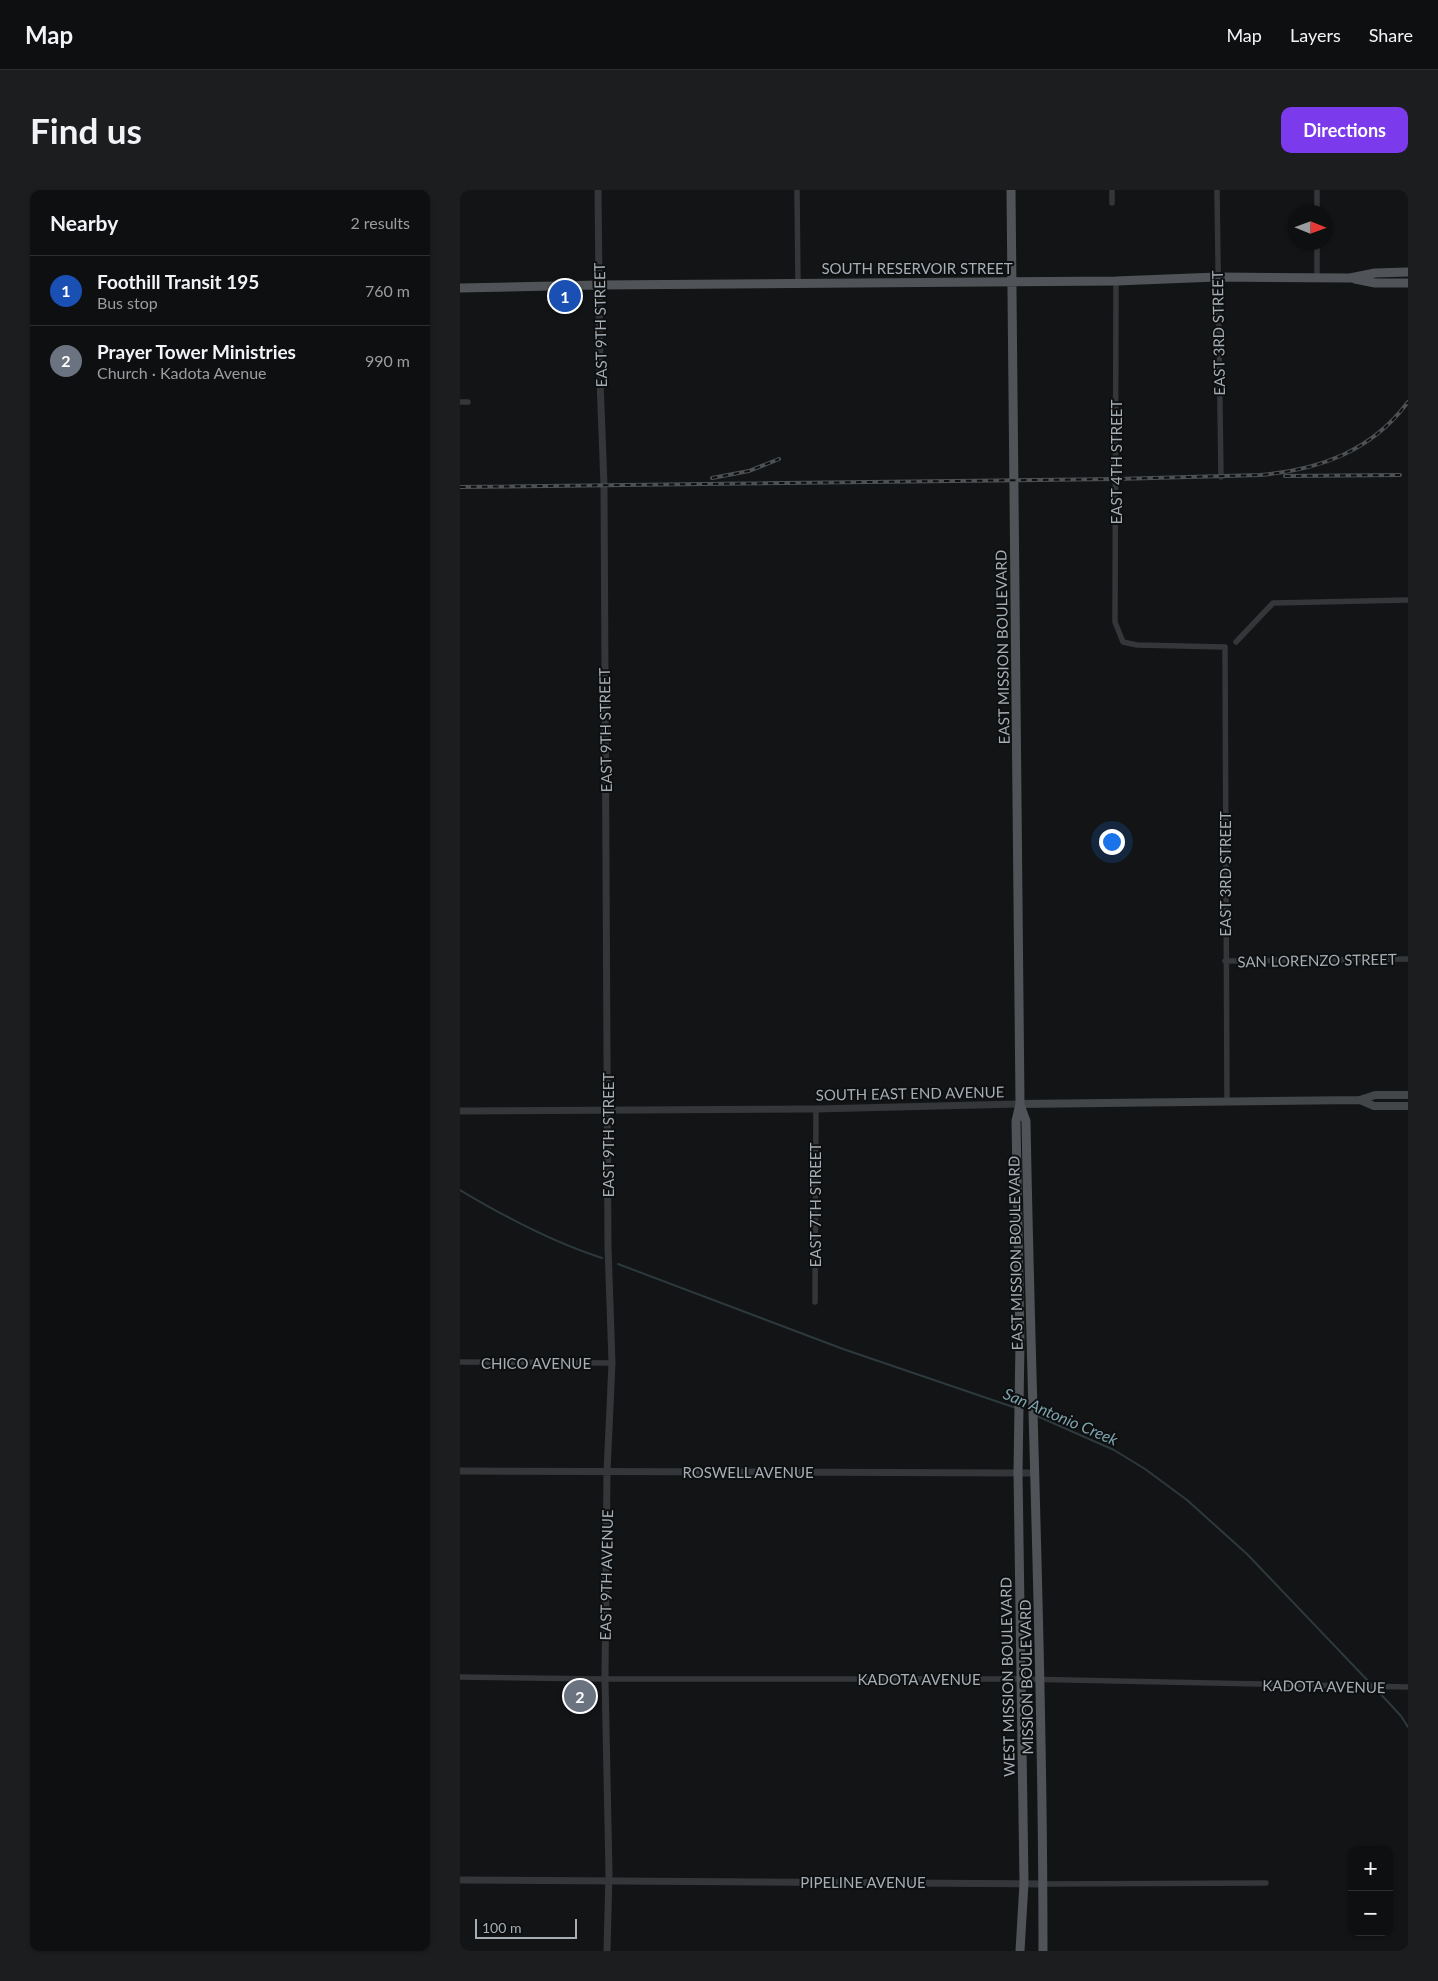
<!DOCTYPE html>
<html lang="en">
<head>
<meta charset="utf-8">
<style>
  :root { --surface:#0e0f10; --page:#1c1d1e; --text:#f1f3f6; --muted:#9b9c9f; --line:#2e2f30; --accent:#7c3aed }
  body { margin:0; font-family:Lato,sans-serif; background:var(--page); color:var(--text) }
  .controls { position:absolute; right:15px; bottom:15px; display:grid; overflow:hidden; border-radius:10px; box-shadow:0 1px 4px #0004 }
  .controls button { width:45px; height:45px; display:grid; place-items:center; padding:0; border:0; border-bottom:1px solid var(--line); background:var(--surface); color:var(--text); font:25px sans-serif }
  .compass { position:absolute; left:828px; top:15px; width:45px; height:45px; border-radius:50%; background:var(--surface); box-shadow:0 1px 4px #0004; rotate:91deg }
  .scale { position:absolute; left:15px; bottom:12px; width:102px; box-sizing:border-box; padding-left:5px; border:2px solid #a5aeb4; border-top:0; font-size:14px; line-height:18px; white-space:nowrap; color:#a5aeb4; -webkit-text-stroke:4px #0e0f10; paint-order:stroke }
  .you { position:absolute; left:651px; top:651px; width:18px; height:18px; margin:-12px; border:4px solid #fff; border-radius:50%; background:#1a73e8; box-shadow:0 0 0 8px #1a73e833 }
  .badge { display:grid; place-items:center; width:32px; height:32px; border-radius:50%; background:var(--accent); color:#fff; font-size:16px; font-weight:700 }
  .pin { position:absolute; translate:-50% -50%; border:2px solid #fff; box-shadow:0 1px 5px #0006 }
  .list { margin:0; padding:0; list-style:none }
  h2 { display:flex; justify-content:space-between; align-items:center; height:65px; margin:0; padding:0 20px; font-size:21px }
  h2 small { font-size:16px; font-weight:400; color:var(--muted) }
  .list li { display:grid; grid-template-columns:32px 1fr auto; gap:15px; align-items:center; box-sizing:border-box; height:70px; padding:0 20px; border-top:1px solid var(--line) }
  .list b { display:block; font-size:19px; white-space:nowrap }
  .list p { margin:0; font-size:16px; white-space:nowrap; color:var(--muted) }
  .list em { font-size:16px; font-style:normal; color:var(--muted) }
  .map { position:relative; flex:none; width:948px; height:1761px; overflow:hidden; border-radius:10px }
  header { display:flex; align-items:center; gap:30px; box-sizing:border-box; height:70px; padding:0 25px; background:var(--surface); border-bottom:1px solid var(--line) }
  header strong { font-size:24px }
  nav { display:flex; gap:28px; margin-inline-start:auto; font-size:18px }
  .intro { display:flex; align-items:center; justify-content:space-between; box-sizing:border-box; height:120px; padding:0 30px }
  h1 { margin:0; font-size:35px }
  .button { padding:12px 22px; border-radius:10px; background:var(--accent); color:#fff; font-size:18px; font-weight:700 }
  main { display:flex; gap:30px; padding:0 30px }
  aside { flex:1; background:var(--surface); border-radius:10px; box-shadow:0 1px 4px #0004 }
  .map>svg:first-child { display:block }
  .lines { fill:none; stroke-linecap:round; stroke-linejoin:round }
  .stream { stroke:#2d393d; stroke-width:2 }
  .minor { stroke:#343639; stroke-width:5.5 }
  .tertiary { stroke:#343639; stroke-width:7 }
  .secondary { stroke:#424649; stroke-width:8 }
  .primary { stroke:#505458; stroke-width:9 }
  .rail-casing { stroke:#4d5154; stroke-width:4 }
  .rail { stroke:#0e0f10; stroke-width:2; stroke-dasharray:5.5; stroke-linecap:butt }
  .labels { text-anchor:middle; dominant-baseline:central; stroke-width:4; stroke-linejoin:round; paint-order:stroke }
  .street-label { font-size:15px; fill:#a5aeb4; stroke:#0e0f10 }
  .water-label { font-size:16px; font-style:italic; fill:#7ea4ae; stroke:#0e0f10 }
</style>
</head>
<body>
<header>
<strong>Map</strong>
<nav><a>Map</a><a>Layers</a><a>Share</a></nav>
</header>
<div class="intro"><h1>Find us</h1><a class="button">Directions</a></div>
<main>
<aside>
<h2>Nearby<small>2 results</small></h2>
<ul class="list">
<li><span class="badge" style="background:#1a4fb4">1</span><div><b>Foothill Transit 195</b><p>Bus stop</p></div><em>760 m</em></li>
<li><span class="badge" style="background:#6b7280">2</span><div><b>Prayer Tower Ministries</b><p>Church · Kadota Avenue</p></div><em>990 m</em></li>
</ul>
</aside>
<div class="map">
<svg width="948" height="1761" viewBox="0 0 948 1761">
  <rect width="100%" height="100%" fill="#131415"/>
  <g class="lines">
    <path class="stream" d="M 0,1000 C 45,1027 92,1052 142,1068
      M 158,1074 L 383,1159 L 556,1218
      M 577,1226 L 654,1260 L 685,1279 L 727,1310 L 787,1364 L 911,1494
      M 916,1499 L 941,1526 L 948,1537"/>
    <path class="minor" d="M 337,0 L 338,93
      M 652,0 L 652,13
      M 757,0 L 761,287
      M 857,0 L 857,22
      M 857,52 L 857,88
      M 656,91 L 655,432 L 663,452 L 677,455 L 765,457 L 767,912
      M 0,212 L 8,212
      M 776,452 L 813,413 L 948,410
      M 765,771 L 948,769
      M 355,1112 L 356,919
      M 0,1172 L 152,1173
      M 0,1487 L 145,1489 L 561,1489 L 948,1497
      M 583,1694 L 806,1693"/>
    <path class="tertiary" d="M 138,0 L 140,190 L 144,296 L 148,1057 L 152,1173 L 147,1282 L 145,1489 L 149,1683 L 147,1761
      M 0,921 L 356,919 L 560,914
      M 0,1281 L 575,1283
      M 0,1690 L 583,1694"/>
    <path class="secondary" d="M 900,910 L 914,916 L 948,916
      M 560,914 L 900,910 L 915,905 L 948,905"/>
    <path class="primary" d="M 551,0 L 560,914 L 556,931 L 560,1152 L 558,1282 L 564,1693 L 560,1761
      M 895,89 L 915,93 L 948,93
      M 0,98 L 139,95 L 656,91 L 757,87 L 890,88 L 915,83 L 948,82
      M 560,915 L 566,931 C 571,1208 583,1484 583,1761"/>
    <g class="rail-casing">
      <path id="rail" d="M 825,286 L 940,285
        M 252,288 L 289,281 L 319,269
        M 0,297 L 657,289 L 800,285 C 859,280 912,261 948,212"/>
    </g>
    <use href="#rail" class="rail"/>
  </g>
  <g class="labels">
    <g class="street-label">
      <text x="457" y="78">SOUTH RESERVOIR STREET</text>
      <text transform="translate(140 135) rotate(-91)">EAST 9TH STREET</text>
      <text transform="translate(758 143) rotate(-91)">EAST 3RD STREET</text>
      <text transform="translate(656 272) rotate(-90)">EAST 4TH STREET</text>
      <text transform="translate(542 457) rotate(-91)">EAST MISSION BOULEVARD</text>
      <text transform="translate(145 540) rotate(-91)">EAST 9TH STREET</text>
      <text transform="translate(765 684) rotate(-90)">EAST 3RD STREET</text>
      <text transform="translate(857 770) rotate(-1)">SAN LORENZO STREET</text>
      <text transform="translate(450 903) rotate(-1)">SOUTH EAST END AVENUE</text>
      <text transform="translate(148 945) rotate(-90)">EAST 9TH STREET</text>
      <text transform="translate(355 1015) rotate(-90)">EAST 7TH STREET</text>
      <text transform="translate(555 1063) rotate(-91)">EAST MISSION BOULEVARD</text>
      <text x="76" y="1173">CHICO AVENUE</text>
      <text x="288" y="1282">ROSWELL AVENUE</text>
      <text transform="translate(146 1385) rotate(-89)">EAST 9TH AVENUE</text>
      <text transform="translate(547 1487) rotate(-91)">WEST MISSION BOULEVARD</text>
      <text transform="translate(566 1487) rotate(-91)">MISSION BOULEVARD</text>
      <text x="459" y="1489">KADOTA AVENUE</text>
      <text transform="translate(864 1496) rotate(1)">KADOTA AVENUE</text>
      <text x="403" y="1692">PIPELINE AVENUE</text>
    </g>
    <g class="water-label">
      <text transform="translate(601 1226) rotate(23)">San Antonio Creek</text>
    </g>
  </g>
</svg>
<div class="controls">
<button>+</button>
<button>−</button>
</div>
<svg class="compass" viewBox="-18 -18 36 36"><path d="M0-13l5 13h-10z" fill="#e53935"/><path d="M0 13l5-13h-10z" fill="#9b9c9f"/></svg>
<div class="scale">100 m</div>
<div class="you"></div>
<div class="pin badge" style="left:105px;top:106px;background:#1a4fb4">1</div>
<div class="pin badge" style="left:120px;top:1506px;background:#6b7280">2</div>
</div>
</main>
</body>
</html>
